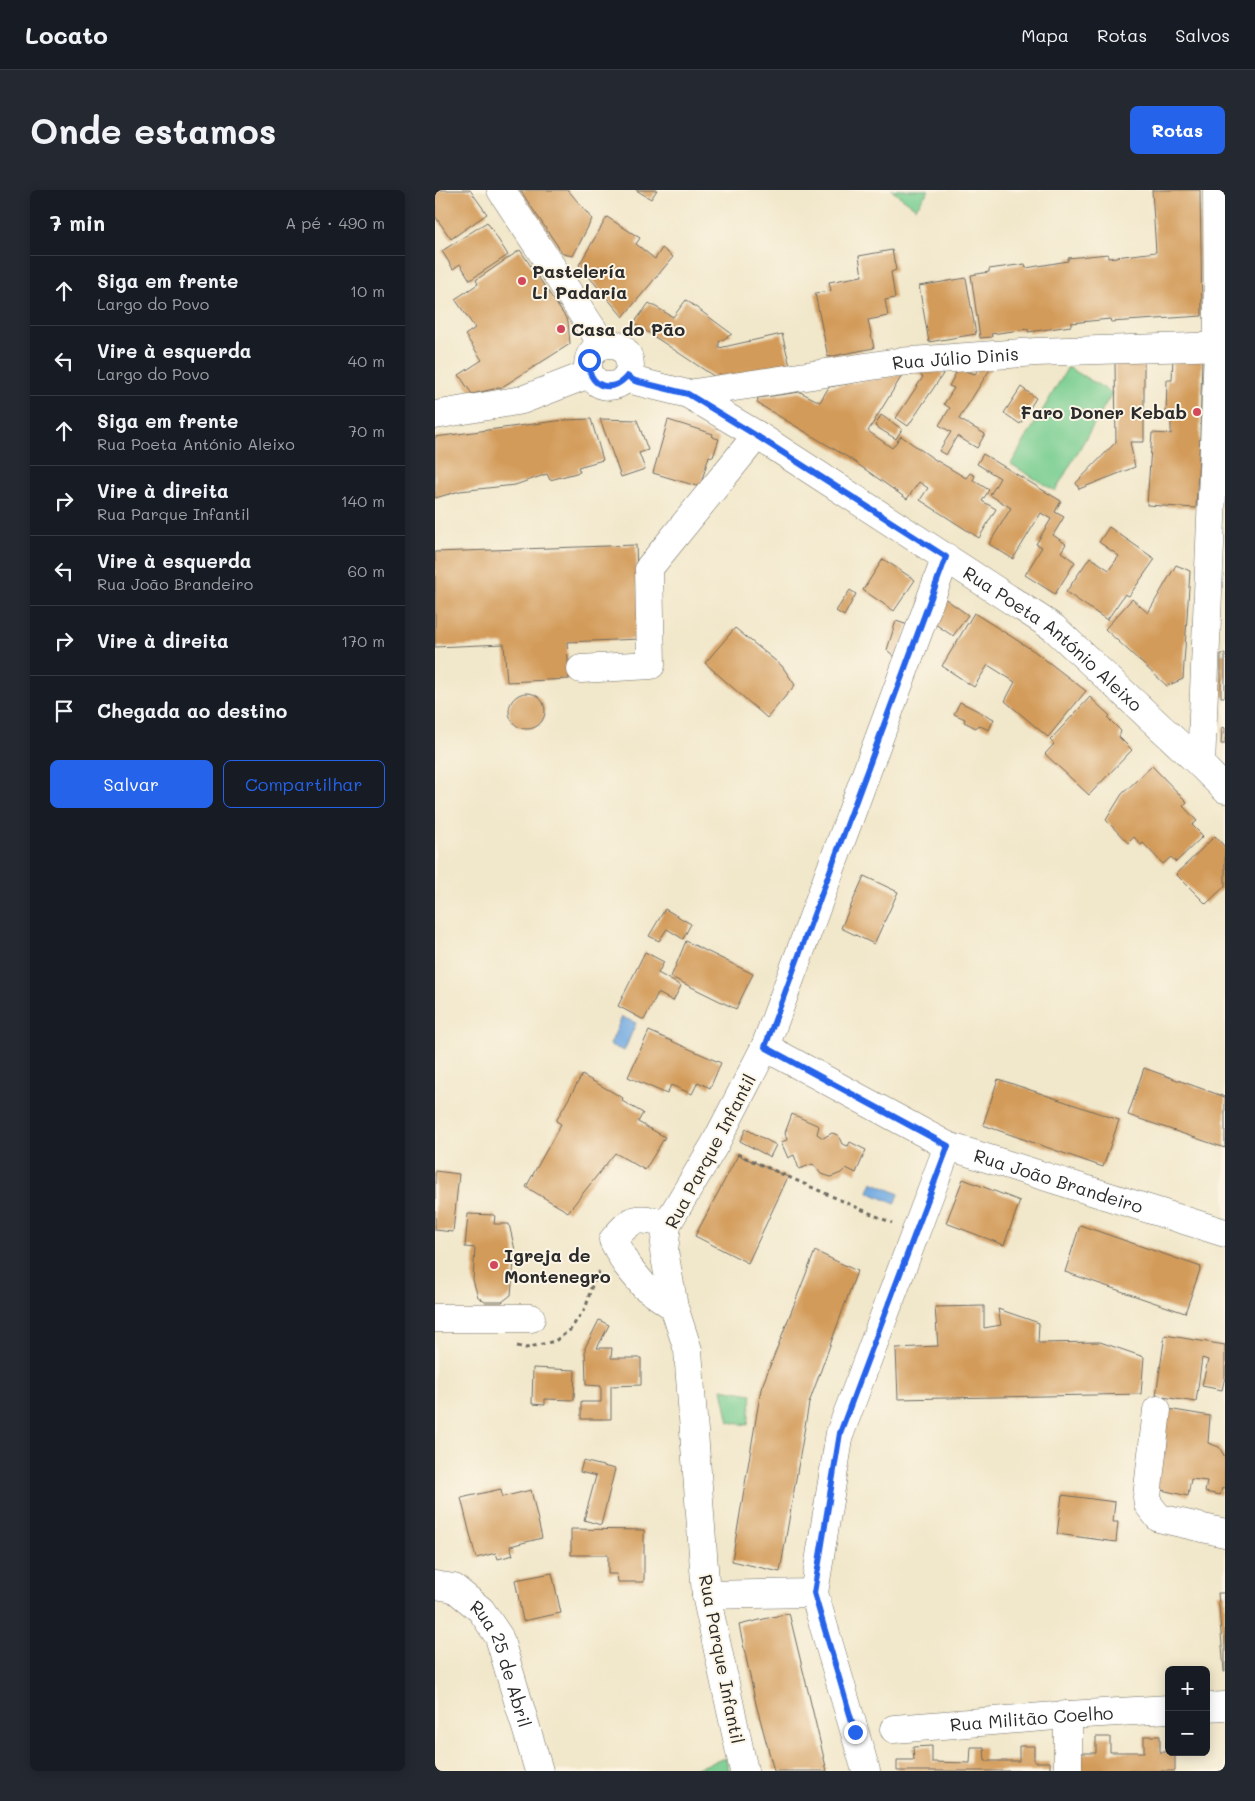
<!DOCTYPE html>
<html lang="pt">
<head>
<meta charset="utf-8">
<style>
  :root { --surface:#171b24; --page:#242831; --text:#f1f3f6; --muted:#9ea1a6; --line:#363941; --accent:#2563eb }
  body { margin:0; font-family:Mali,sans-serif; background:var(--page); color:var(--text) }
  .controls { position:absolute; right:15px; bottom:15px; display:grid; overflow:hidden; border-radius:8px; box-shadow:0 2px 12px #0003 }
  .controls button { width:45px; height:45px; display:grid; place-items:center; padding:0; border:0; border-bottom:1px solid var(--line); background:var(--surface); color:var(--text); font:25px sans-serif }
  .stop { position:absolute; width:15px; height:15px; margin:-11px; border:4px solid #2563eb; border-radius:50%; background:#fff }
  .stop.end { background:#2563eb; border-color:#fff; box-shadow:0 1px 5px #0008 }
  .list { margin:0; padding:0; list-style:none }
  h2 { display:flex; justify-content:space-between; align-items:center; height:65px; margin:0; padding:0 20px; font-size:21px }
  h2 small { font-size:16px; font-weight:400; color:var(--muted) }
  .list li { display:grid; grid-template-columns:32px 1fr auto; gap:15px; align-items:center; box-sizing:border-box; height:70px; padding:0 20px; border-top:1px solid var(--line) }
  .list b { display:block; font-size:19px; white-space:nowrap }
  .list p { margin:0; font-size:16px; white-space:nowrap; color:var(--muted) }
  .list em { font-size:16px; font-style:normal; color:var(--muted) }
  .actions { display:flex; gap:10px; padding:15px 20px }
  .actions a { flex:1; padding:11px 0; border:1px solid var(--accent); border-radius:8px; text-align:center; font-size:18px; color:var(--accent) }
  .actions .main { background:var(--accent); color:#fff }
  .icon { flex:none; width:28px; height:28px; fill:none; stroke:currentColor; stroke-width:2; stroke-linecap:round; stroke-linejoin:round }
  .map { position:relative; flex:none; width:790px; height:1581px; overflow:hidden; border-radius:8px }
  header { display:flex; align-items:center; gap:30px; box-sizing:border-box; height:70px; padding:0 25px; background:var(--surface); border-bottom:1px solid var(--line) }
  header strong { font-size:24px }
  nav { display:flex; gap:28px; margin-inline-start:auto; font-size:18px }
  .intro { display:flex; align-items:center; justify-content:space-between; box-sizing:border-box; height:120px; padding:0 30px }
  h1 { margin:0; font-size:35px }
  .button { padding:12px 22px; border-radius:8px; background:var(--accent); color:#fff; font-size:18px; font-weight:700 }
  main { display:flex; gap:30px; padding:0 30px }
  aside { flex:1; background:var(--surface); border-radius:8px; box-shadow:0 2px 12px #0003 }
  .map>svg:first-child { display:block }
  .green { fill:#79ce92; stroke:#527c5e }
  .water { fill:#73abe2; stroke:#4f6b86 }
  .building { fill:#d39b5a }
  .lines { fill:none; stroke-linecap:round; stroke-linejoin:round }
  .minor-casing { stroke:#706d63; stroke-width:29 }
  .path { stroke:#706d63; stroke-width:3; stroke-dasharray:4 4; stroke-linecap:butt }
  .minor { stroke:#fff; stroke-width:28 }
  .route { stroke:#2563eb; stroke-width:6 }
  .poi-dot { fill:#d1495b; stroke:#fcf5e5; stroke-width:2 }
  .labels { text-anchor:middle; dominant-baseline:central; stroke-width:4; stroke-linejoin:round; paint-order:stroke }
  .poi-label { font-size:18px; font-weight:bold; fill:#2b2b2b; stroke:#fcf5e5; text-anchor:start }
  .street-label { font-size:18px; fill:#2b2b2b; stroke:#fcf5e5 }
</style>
</head>
<body>
<header>
<strong>Locato</strong>
<nav><a>Mapa</a><a>Rotas</a><a>Salvos</a></nav>
</header>
<div class="intro"><h1>Onde estamos</h1><a class="button">Rotas</a></div>
<main>
<aside>
<h2>7 min<small>A pé · 490 m</small></h2>
<ul class="list">
<li><svg class="icon" aria-label="ahead" viewBox="0 0 24 24"><path d="M12 20V5M6 11l6-6 6 6"/></svg><div><b>Siga em frente</b><p>Largo do Povo</p></div><em>10 m</em></li>
<li><svg class="icon" aria-label="left" viewBox="0 0 24 24"><path d="M17 20v-9H6M10 6l-5 5 5 5"/></svg><div><b>Vire à esquerda</b><p>Largo do Povo</p></div><em>40 m</em></li>
<li><svg class="icon" aria-label="ahead" viewBox="0 0 24 24"><path d="M12 20V5M6 11l6-6 6 6"/></svg><div><b>Siga em frente</b><p>Rua Poeta António Aleixo</p></div><em>70 m</em></li>
<li><svg class="icon" aria-label="right" viewBox="0 0 24 24"><path d="M7 20v-9h11M14 6l5 5-5 5"/></svg><div><b>Vire à direita</b><p>Rua Parque Infantil</p></div><em>140 m</em></li>
<li><svg class="icon" aria-label="left" viewBox="0 0 24 24"><path d="M17 20v-9H6M10 6l-5 5 5 5"/></svg><div><b>Vire à esquerda</b><p>Rua João Brandeiro</p></div><em>60 m</em></li>
<li><svg class="icon" aria-label="right" viewBox="0 0 24 24"><path d="M7 20v-9h11M14 6l5 5-5 5"/></svg><div><b>Vire à direita</b></div><em>170 m</em></li>
<li><svg class="icon" aria-label="arrive" viewBox="0 0 24 24"><path d="M6 21V4h12l-3 4 3 4H6"/></svg><div><b>Chegada ao destino</b></div></li>
</ul>
<div class="actions"><a class="main">Salvar</a><a>Compartilhar</a></div>
</aside>
<div class="map">
<svg width="790" height="1581" viewBox="0 0 790 1581">
  <rect width="100%" height="100%" fill="#fcf5e5"/>
  <filter id="ink" filterUnits="userSpaceOnUse"><feTurbulence type="fractalNoise" baseFrequency=".02" numOctaves="2"/><feDisplacementMap in="SourceGraphic" scale="10" xChannelSelector="R" yChannelSelector="G"/><feConvolveMatrix kernelMatrix="1 2 1 2 8 2 1 2 1" color-interpolation-filters="sRGB"/></filter>
  <filter id="wash" filterUnits="userSpaceOnUse"><feTurbulence type="fractalNoise" baseFrequency=".0096" numOctaves="4" result="noise"/><feDisplacementMap in="SourceGraphic" scale="20" xChannelSelector="R" yChannelSelector="G"/><feGaussianBlur stdDeviation="1.12" result="paint"/><feColorMatrix in="noise" values="0 0 0 0 0 0 0 0 0 0 0 0 0 0 0 0 0 1.4 0 .05"/><feComposite in="paint" operator="in"/></filter>
  <g filter="url(#wash)">
    <rect width="100%" height="100%" fill="#f1e7ca"/>
    <path class="green" d="M 456,0 L 494,0 L 481,18 Z
      M 633,177 L 677,203 L 620,301 L 576,274 Z
      M 287,1199 L 317,1204 L 313,1235 L 294,1232 Z
      M 291,1568 L 294,1581 L 253,1581 Z"/>
    <path class="water" d="M 187,827 L 201,833 L 189,861 L 175,855 Z
      M 437,992 L 464,1004 L 460,1014 L 433,1002 Z"/>
    <g id="blocks">
      <path class="building" d="M 0,0 L 35,0 L 52,24 L 16,49 L 0,26 Z
        M 85,0 L 133,0 L 157,29 L 138,66 L 128,64 Z
        M 201,0 L 222,0 L 216,9 Z
        M 717,0 L 765,0 L 767,126 L 676,132 L 675,129 L 636,133 L 636,136 L 593,142 L 593,139 L 556,144 L 557,147 L 545,148 L 536,85 L 554,82 L 554,79 L 590,74 L 591,78 L 633,71 L 633,68 L 673,64 L 673,68 L 721,62 Z
        M 172,27 L 205,48 L 201,54 L 220,69 L 227,58 L 238,67 L 188,127 L 144,75 Z
        M 52,32 L 73,65 L 35,90 L 25,74 L 18,79 L 7,61 Z
        M 85,60 L 133,131 L 135,154 L 67,197 L 37,204 L 24,185 L 47,170 L 30,145 L 40,138 L 20,109 L 43,94 L 41,90 Z
        M 457,60 L 461,80 L 456,82 L 460,108 L 450,110 L 453,126 L 433,130 L 439,158 L 393,167 L 380,103 L 396,101 L 394,92 L 427,86 L 424,66 Z
        M 531,88 L 541,144 L 494,152 L 484,96 Z
        M 251,110 L 297,144 L 284,152 L 284,158 L 347,144 L 355,176 L 283,189 L 199,133 L 214,113 L 238,127 Z
        M 738,166 L 767,167 L 765,246 L 761,318 L 712,315 L 717,243 L 736,244 L 736,227 L 731,225 L 732,190 L 737,190 Z
        M 680,172 L 709,172 L 709,252 L 695,252 L 700,277 L 644,299 L 641,293 L 681,252 Z
        M 557,176 L 524,229 L 550,244 L 542,258 L 522,246 L 511,265 L 504,261 L 516,242 L 504,235 L 515,218 L 509,214 L 519,198 L 514,196 L 523,179 L 540,184 L 544,178 Z
        M 497,177 L 508,184 L 473,236 L 461,228 L 488,187 L 481,182 Z
        M 468,184 L 433,241 L 457,258 L 466,246 L 499,269 L 531,288 L 535,283 L 540,286 L 538,290 L 554,300 L 547,311 L 561,319 L 544,348 L 485,310 L 493,298 L 484,292 L 472,309 L 414,268 L 322,213 L 323,208 L 365,202 L 385,212 L 394,197 Z
        M 586,197 L 601,208 L 585,234 L 569,223 Z
        M 446,225 L 467,239 L 461,249 L 440,236 Z
        M 156,229 L 168,270 L 143,277 L 145,282 L 115,290 L 112,284 L 80,295 L 25,301 L 0,308 L 0,247 L 129,230 Z
        M 165,229 L 202,230 L 213,260 L 204,263 L 210,279 L 186,287 Z
        M 233,230 L 278,244 L 277,247 L 284,249 L 278,267 L 274,266 L 265,297 L 218,283 Z
        M 548,264 L 626,311 L 620,322 L 629,327 L 618,345 L 631,354 L 626,362 L 640,372 L 620,404 L 590,385 L 607,357 L 601,354 L 616,329 L 606,323 L 578,369 L 554,354 L 576,318 L 555,305 L 565,288 L 542,274 Z
        M 674,337 L 720,369 L 694,406 L 690,404 L 672,430 L 631,402 L 655,367 L 674,380 L 684,366 L 664,352 Z
        M 201,355 L 205,449 L 132,452 L 134,489 L 72,492 L 69,454 L 0,457 L 0,362 Z
        M 448,369 L 480,390 L 459,421 L 428,400 Z
        M 741,375 L 755,381 L 748,489 L 732,496 L 670,439 L 697,409 L 713,423 Z
        M 415,400 L 421,404 L 409,426 L 401,421 Z
        M 509,408 L 533,425 L 518,446 L 494,430 Z
        M 539,423 L 599,461 L 651,501 L 613,547 L 570,511 L 580,492 L 553,475 L 539,497 L 507,476 Z
        M 461,431 L 473,435 L 462,469 L 452,460 Z
        M 300,438 L 347,476 L 360,495 L 332,528 L 270,473 Z
        M 786,464 L 790,464 L 790,507 L 786,507 Z
        M74 521a18 18 0 1 1 36 0a18 18 0 1 1-36 0Z
        M 655,507 L 675,526 L 673,528 L 686,541 L 684,547 L 697,560 L 654,605 L 610,564 L 619,554 L 615,550 Z
        M 525,512 L 559,529 L 554,540 L 543,535 L 541,538 L 529,532 L 530,529 L 519,524 Z
        M 787,537 L 790,538 L 790,554 L 786,554 Z
        M 717,576 L 752,612 L 748,616 L 762,631 L 757,635 L 768,646 L 741,672 L 736,667 L 728,674 L 708,653 L 706,655 L 699,647 L 693,653 L 671,630 L 687,604 Z
        M 780,646 L 790,657 L 790,696 L 771,714 L 741,684 Z
        M 429,686 L 463,702 L 439,754 L 406,738 Z
        M 230,719 L 256,734 L 248,749 L 232,739 L 224,751 L 214,746 Z
        M 251,751 L 318,784 L 301,819 L 236,787 Z
        M 210,762 L 229,772 L 223,783 L 246,796 L 238,811 L 223,803 L 209,830 L 183,816 Z
        M 214,841 L 286,873 L 275,898 L 263,892 L 257,904 L 236,895 L 232,904 L 193,887 Z
        M 709,878 L 790,907 L 790,958 L 693,925 Z
        M 147,885 L 188,908 L 187,911 L 208,923 L 203,932 L 230,947 L 210,980 L 180,963 L 133,1022 L 91,997 L 126,934 L 121,931 Z
        M 563,889 L 684,930 L 668,977 L 548,935 Z
        M 357,924 L 384,936 L 382,944 L 388,948 L 397,943 L 403,945 L 407,954 L 413,956 L 415,952 L 431,960 L 421,983 L 411,978 L 406,983 L 396,987 L 386,984 L 378,974 L 364,979 L 359,965 L 353,968 L 346,952 L 352,950 L 350,943 Z
        M 311,939 L 341,955 L 335,967 L 305,951 Z
        M 303,965 L 353,987 L 313,1073 L 260,1046 Z
        M 0,981 L 24,984 L 18,1042 L 0,1040 Z
        M 528,989 L 585,1011 L 569,1055 L 511,1033 Z
        M 33,1024 L 60,1025 L 59,1034 L 74,1034 L 80,1060 L 76,1105 L 67,1112 L 50,1112 L 43,1107 L 38,1090 L 40,1058 L 30,1057 Z
        M 645,1035 L 766,1077 L 750,1123 L 630,1082 Z
        M 380,1061 L 422,1081 L 374,1213 L 345,1382 L 297,1371 L 326,1199 Z
        M 549,1116 L 549,1138 L 566,1135 L 563,1119 L 604,1133 L 603,1153 L 665,1152 L 709,1167 L 706,1204 L 463,1209 L 461,1158 L 503,1156 L 500,1117 Z
        M 164,1130 L 174,1135 L 162,1158 L 177,1158 L 176,1168 L 206,1168 L 206,1195 L 176,1196 L 176,1229 L 146,1229 L 146,1212 L 166,1212 L 166,1196 L 151,1195 L 150,1158 Z
        M 730,1145 L 790,1155 L 790,1187 L 787,1200 L 767,1196 L 773,1170 L 767,1168 L 761,1212 L 721,1206 Z
        M 98,1178 L 140,1180 L 139,1210 L 110,1209 L 110,1215 L 97,1214 Z
        M 727,1218 L 775,1226 L 773,1253 L 784,1257 L 790,1267 L 790,1298 L 787,1298 L 785,1305 L 770,1302 L 772,1291 L 756,1289 L 753,1306 L 722,1299 Z
        M 148,1271 L 180,1279 L 166,1335 L 149,1330 L 161,1286 L 145,1282 Z
        M 66,1299 L 67,1307 L 96,1300 L 107,1348 L 75,1356 L 78,1365 L 63,1369 L 61,1363 L 41,1368 L 26,1308 Z
        M 627,1305 L 680,1312 L 678,1332 L 683,1332 L 681,1352 L 622,1344 Z
        M 136,1339 L 209,1340 L 209,1392 L 183,1392 L 182,1384 L 173,1384 L 173,1365 L 136,1365 Z
        M 117,1383 L 126,1423 L 88,1431 L 80,1390 Z
        M 783,1403 L 790,1403 L 790,1482 L 789,1482 Z
        M 354,1423 L 373,1501 L 392,1581 L 339,1581 L 321,1514 L 304,1435 Z
        M 709,1546 L 725,1546 L 725,1562 L 740,1562 L 740,1581 L 638,1581 L 638,1563 L 661,1563 L 661,1547 L 675,1547 L 675,1562 L 709,1562 Z
        M 497,1556 L 497,1572 L 535,1573 L 536,1557 L 549,1557 L 550,1571 L 584,1571 L 584,1556 L 599,1556 L 599,1572 L 615,1572 L 615,1581 L 462,1581 L 462,1570 L 479,1570 L 478,1557 Z"/>
    </g>
  </g>
  <g filter="url(#ink)">
    <use href="#blocks" fill-opacity="0" stroke="#706d63" stroke-width="1"/>
    <g class="lines">
      <g class="minor-casing">
        <g id="minor">
          <path d="M 66,0 L 168,155"/>
          <circle cx="174" cy="175" r="21"/>
          <path id="s1" d="M 192,186 L 200,191 L 253,204 L 322,245 L 619,438 L 766,575 L 790,599"/>
          <path id="s2" d="M 253,204 L 463,172 L 601,162 L 790,156"/>
          <path d="M 0,225 L 87,210 L 154,184"/>
          <path d="M 146,479 L 216,475 L 214,378 L 322,245"/>
          <path d="M 766,575 L 783,158 L 782,0"/>
          <path id="s3" d="M 330,857 L 513,956 L 790,1043"/>
          <path d="M 232,1034 C 202,1027 199,1025 178,1050 L 191,1074 L 209,1096 L 239,1117"/>
          <path d="M 0,1128 L 96,1128"/>
          <path d="M 722,1220 L 712,1307 L 713,1314 L 724,1328 L 790,1343"/>
          <path id="s4" d="M 0,1395 L 19,1398 L 46,1420 L 64,1447 L 104,1581"/>
          <path d="M 271,1405 L 379,1403"/>
          <path d="M 771,1517 L 790,1516"/>
          <path d="M 633,1525 L 633,1581"/>
          <path id="s5" d="M 459,1539 L 633,1525 L 734,1519"/>
          <path d="M 309,1581 L 271,1405 L 253,1160 L 239,1117 L 229,1061 L 232,1034 L 280,954 L 330,857 L 511,367"/>
          <path d="M 431,1581 L 379,1403 L 405,1243 L 513,956"/>
        </g>
      </g>
      <path class="path" d="M 302,964 L 457,1033
        M 82,1156 L 91,1158 L 120,1151 L 135,1140 L 151,1117 L 156,1098 L 165,1080"/>
      <use href="#minor" class="minor"/>
    </g>
  </g>
  <g class="lines" filter="url(#ink)">
    <path class="route" d="M 154,170 C 151,195 176,206 192,186 L 200,191 L 253,204 L 322,246 L 511,367 L 330,857 L 513,956 L 405,1243 L 379,1403 L 420,1542"/>
  </g>
  <g class="poi-dot">
    <circle cx="87" cy="91" r="5"/>
    <circle cx="126" cy="139" r="5"/>
    <circle cx="762" cy="222" r="5"/>
    <circle cx="59" cy="1075" r="5"/>
  </g>
  <g class="labels">
    <g class="poi-label">
      <text x="97" y="81">Pastelería<tspan x="97" dy="21">Li Padaria</tspan></text>
      <text x="136" y="139">Casa do Pão</text>
      <text x="752" y="222" text-anchor="end">Faro Doner Kebab</text>
      <text x="69" y="1065">Igreja de<tspan x="69" dy="21">Montenegro</tspan></text>
    </g>
    <g class="street-label">
      <text stroke="none"><textPath href="#s2" startOffset="270">Rua Júlio Dinis</textPath></text>
      <text stroke="none"><textPath href="#s1" startOffset="504">Rua Poeta António Aleixo</textPath></text>
      <text transform="translate(275 961) rotate(-62)">Rua Parque Infantil</text>
      <text stroke="none"><textPath href="#s3" startOffset="324">Rua João Brandeiro</textPath></text>
      <text transform="translate(287 1469) rotate(79)">Rua Parque Infantil</text>
      <text stroke="none"><textPath href="#s4" startOffset="112">Rua 25 de Abril</textPath></text>
      <text stroke="none"><textPath href="#s5" startOffset="138">Rua Militão Coelho</textPath></text>
    </g>
  </g>
</svg>
<div class="controls">
<button>+</button>
<button>−</button>
</div>
<div class="stop" style="left:154px;top:170px"></div>
<div class="stop end" style="left:420px;top:1542px"></div>
</div>
</main>
</body>
</html>
